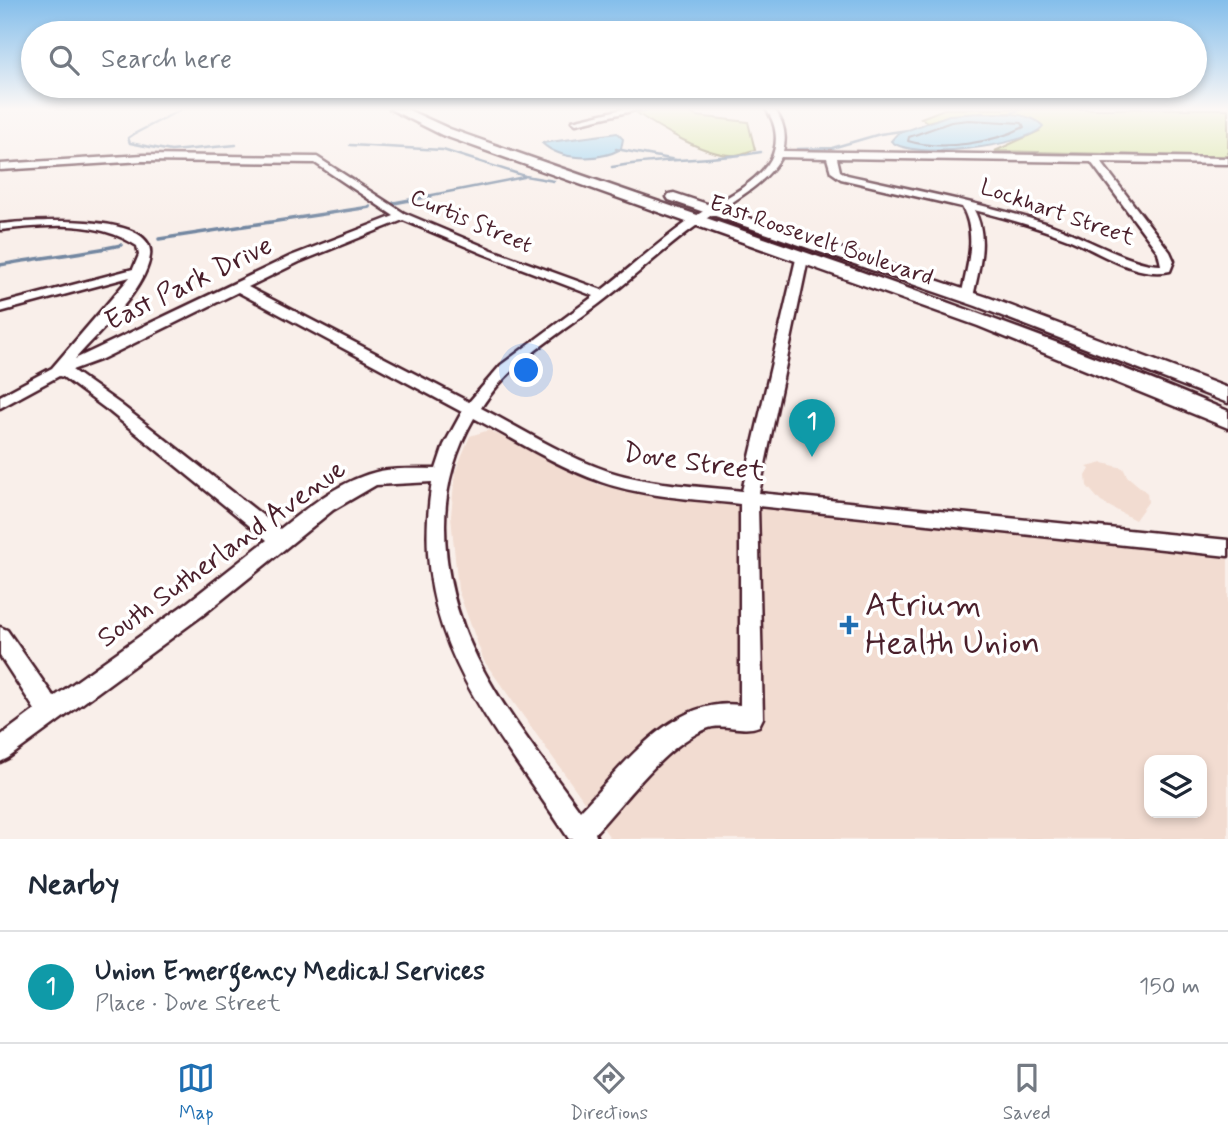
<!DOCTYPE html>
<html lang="en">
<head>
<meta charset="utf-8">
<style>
  :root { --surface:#fff; --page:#f6f6f7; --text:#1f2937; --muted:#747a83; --line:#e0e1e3; --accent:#1f6fb2 }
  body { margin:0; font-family:Mynerve,sans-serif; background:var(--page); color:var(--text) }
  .controls { position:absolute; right:21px; bottom:21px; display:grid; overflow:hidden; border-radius:14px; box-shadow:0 4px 10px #0003 }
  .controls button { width:63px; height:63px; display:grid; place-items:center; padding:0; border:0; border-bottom:2px solid var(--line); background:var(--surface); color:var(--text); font:35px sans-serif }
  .you { position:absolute; left:527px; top:371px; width:24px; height:24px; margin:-18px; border:5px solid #fff; border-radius:50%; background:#1a73e8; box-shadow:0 0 0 10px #1a73e833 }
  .badge { display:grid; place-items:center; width:46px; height:46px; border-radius:50%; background:var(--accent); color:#fff; font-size:23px; font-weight:700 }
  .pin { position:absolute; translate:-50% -58px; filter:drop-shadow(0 2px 4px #0008) }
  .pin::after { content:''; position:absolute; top:37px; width:24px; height:21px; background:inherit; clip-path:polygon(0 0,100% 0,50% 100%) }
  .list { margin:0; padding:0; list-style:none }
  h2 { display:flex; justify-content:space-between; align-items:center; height:91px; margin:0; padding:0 28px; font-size:30px }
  h2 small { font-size:23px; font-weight:400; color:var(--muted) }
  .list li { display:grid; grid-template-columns:46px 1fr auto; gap:21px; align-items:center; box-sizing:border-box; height:112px; padding:0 28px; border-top:2px solid var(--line) }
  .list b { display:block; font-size:26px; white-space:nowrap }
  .list p { margin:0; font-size:23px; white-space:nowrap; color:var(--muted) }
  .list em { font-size:23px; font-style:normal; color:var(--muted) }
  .icon { flex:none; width:38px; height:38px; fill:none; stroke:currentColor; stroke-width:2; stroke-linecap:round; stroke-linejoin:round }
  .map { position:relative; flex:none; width:1228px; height:839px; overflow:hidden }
  .search { position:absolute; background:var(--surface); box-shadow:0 4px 10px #0003; left:21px; right:21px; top:21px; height:77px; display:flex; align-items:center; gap:18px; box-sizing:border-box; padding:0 24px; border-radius:38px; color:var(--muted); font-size:26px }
  .sheet { height:203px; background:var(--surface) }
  nav { display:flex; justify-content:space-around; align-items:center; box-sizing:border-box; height:98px; border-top:2px solid var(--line); background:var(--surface); font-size:19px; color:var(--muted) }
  nav a { display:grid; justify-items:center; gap:4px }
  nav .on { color:var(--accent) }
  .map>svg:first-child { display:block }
  .built { fill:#f2dcd1; fill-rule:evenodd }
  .green { fill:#d2e498; stroke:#8e8262; stroke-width:2 }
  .water { fill:#8ecdef; stroke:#7387a1; stroke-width:2 }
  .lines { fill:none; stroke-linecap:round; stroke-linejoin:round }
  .shore { stroke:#656579; stroke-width:2 }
  .stream-far1 { stroke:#7387a1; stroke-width:2.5 }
  .stream { stroke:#7387a1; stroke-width:3.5 }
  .minor-casing { stroke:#4a1f2b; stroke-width:5 }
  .highway-casing { stroke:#4a1f2b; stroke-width:5 }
  .minor { fill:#fff; fill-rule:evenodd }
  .highway { fill:#fff; fill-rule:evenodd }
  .poi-dot { fill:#1f6fb2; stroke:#fff; stroke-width:2.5 }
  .labels { text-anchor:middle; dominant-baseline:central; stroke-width:7; stroke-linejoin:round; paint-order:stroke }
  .far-street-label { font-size:23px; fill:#4a1f2b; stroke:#fff }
  .street-label { font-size:28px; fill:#4a1f2b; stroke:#fff }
  .near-poi-label { font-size:33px; fill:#4a1f2b; stroke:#fff; text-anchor:start }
</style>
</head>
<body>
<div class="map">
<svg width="1228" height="839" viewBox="0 0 1228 839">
  <rect width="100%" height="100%" fill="#f9efea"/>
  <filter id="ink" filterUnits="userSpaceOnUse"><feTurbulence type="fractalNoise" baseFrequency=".0143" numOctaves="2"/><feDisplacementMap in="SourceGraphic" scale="14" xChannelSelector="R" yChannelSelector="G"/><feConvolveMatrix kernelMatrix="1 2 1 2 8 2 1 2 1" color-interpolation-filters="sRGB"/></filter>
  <g filter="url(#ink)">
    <path class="built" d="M 489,430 L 599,485 L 699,502 L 1228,553 L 1228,839 L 611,839 L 484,661 L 458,590 L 451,516 L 455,472 L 470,436 ZM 1149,760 L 1202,760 L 1202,813 L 1149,813 Z
      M 1103,463 L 1123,468 L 1127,476 L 1147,493 L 1148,502 L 1135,520 L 1101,502 L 1087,486 L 1086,476 L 1090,469 L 1087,467 Z"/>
    <path class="green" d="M 655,109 L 679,109 L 697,116 L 748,122 L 755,150 C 748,151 740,155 733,155 C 706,156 659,128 637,113 Z
      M 944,109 L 1228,109 L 1228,157 L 995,151 L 1039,131 L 1011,113 L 1002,113 L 954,115 L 927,122 L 921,118 Z"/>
    <path class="water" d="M 982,113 C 1002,114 1028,111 1043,126 C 1029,146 911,161 891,141 L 897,134 L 949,115 Z
      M 617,133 L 623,139 L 621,149 C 599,161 561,161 542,143 Z"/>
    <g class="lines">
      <path class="shore" d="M 969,120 L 1022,123 L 1024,127 C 993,143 942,151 908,141 L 909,137 L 951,122 Z"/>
      <path class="stream-far1" d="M 182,109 L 134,134 L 128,138 L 130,143 L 171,151 L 236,145
        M 1011,113 L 1022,109
        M 350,145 L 443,150 L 525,176 L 554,181
        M 616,149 L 676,160
        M 797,149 L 832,148 L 880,134 L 908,130
        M 612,167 C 661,158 712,161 761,152
        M 422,197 L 524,177"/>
      <path class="stream" d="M 394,203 L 431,196
        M 159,239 L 370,207
        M 0,265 C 41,257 80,254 121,245"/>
      <g class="minor-casing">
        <path id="minor" d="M 623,109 L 640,109 L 576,124 L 572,121 Z
          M 766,109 L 774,109 C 784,122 787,136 783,151 L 1228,158 L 1228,164 L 1101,162 L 1170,252 L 1174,261 L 1170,271 C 1135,278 1100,252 1068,239 C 1038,227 1006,218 974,210 C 989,237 979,268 973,297 L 967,301 L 961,297 C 967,267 978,235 962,207 L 841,179 L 831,172 L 827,158 L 781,157 C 763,188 728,203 700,223 C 666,247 637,275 604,300 C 562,333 510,361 481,408 C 522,429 563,456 608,471 C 651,485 698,486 742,491 L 796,259 L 802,255 L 808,259 L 759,493 L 1228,540 L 1228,556 L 758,506 L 763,718 L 759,726 C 742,733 723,722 706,729 C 663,747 626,800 595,833 L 597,839 L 569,839 C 491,720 407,637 432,482 L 376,485 L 333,510 L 203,615 L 8,758 L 0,762 L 0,736 L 35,710 L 0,656 L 0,627 L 7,630 L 54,697 L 188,602 L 267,540 L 110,412 L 63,377 L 59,376 L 0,408 L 0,396 L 52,368 L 130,277 L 0,312 L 0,304 L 133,269 L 139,255 L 137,246 C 97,219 45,225 0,230 L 0,224 C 25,221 157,211 150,256 C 146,290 98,333 75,359 L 291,256 L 394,216 L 315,163 L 143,161 L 0,170 L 0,164 L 143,155 L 317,157 L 404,213 L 492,250 L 602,290 C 631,267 659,242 690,220 C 715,202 755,187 771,159 C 779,143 777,124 766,109 ZM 837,158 L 1091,162 L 1158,252 L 1161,265 C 1132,266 1077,233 1045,223 C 980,203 914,190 847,175 L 840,171 ZM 403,220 L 484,254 L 594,296 L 501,365 L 469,402 L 248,287 L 299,262 ZM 238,292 L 462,412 L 444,445 L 436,469 C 417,469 398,468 380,471 C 343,479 309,506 280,529 L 120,404 L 72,370 L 102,359 ZM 474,418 C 516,440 556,466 601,482 C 645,497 694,499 740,504 L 740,705 C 671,696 623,767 580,811 C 515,720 444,643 445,524 C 445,487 455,451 474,418 Z"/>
      </g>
      <g class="highway-casing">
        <path id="highway" d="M 390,109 L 406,109 L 450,129 C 710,222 974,304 1228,411 L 1228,428 L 978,326 L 442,135 Z
          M 674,193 L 990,298 L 1228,388 L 1228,403 L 976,306 L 669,200 L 667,197 L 669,194 Z"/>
      </g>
      <use href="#minor" class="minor"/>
      <use href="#highway" class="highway"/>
    </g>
  </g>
  <linearGradient id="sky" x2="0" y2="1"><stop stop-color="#84beeb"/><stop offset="0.48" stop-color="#fcf8f6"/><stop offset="1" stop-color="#fcf8f6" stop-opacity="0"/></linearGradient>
  <rect width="1228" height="227" fill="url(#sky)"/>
  <path class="poi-dot" d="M845.5 614.5h7v7h7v7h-7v7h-7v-7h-7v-7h7z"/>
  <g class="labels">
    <g class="far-street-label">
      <text transform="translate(1057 213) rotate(19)">Lockhart Street</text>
      <text transform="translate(471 222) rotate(23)">Curtis Street</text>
      <text transform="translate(821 241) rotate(19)">East Roosevelt Boulevard</text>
    </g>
    <g class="street-label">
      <text transform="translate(189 284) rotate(-26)">East Park Drive</text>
      <text transform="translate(694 463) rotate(8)">Dove Street</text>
      <text transform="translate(222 554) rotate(-36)">South Sutherland Avenue</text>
    </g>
    <g class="near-poi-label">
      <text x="865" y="606">Atrium<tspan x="865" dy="38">Health Union</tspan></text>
    </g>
  </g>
</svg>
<div class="controls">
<button><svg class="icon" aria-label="layers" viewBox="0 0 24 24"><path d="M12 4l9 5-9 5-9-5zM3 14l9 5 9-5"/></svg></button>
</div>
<div class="you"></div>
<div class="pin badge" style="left:812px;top:457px;background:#0f9aa8">1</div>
<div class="search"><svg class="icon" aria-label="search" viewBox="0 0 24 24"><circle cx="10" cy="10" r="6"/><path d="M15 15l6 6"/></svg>Search here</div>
</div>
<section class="sheet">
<h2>Nearby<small></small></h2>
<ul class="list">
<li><span class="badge" style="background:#0f9aa8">1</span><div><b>Union Emergency Medical Services</b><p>Place · Dove Street</p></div><em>150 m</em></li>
</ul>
</section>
<nav>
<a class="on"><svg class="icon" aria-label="map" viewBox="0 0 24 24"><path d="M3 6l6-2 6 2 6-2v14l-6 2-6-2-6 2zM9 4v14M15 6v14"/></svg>Map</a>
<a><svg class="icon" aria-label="directions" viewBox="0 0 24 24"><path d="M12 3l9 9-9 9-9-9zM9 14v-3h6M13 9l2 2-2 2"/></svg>Directions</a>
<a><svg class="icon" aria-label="saved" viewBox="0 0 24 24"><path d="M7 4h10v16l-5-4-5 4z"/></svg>Saved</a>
</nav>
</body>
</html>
